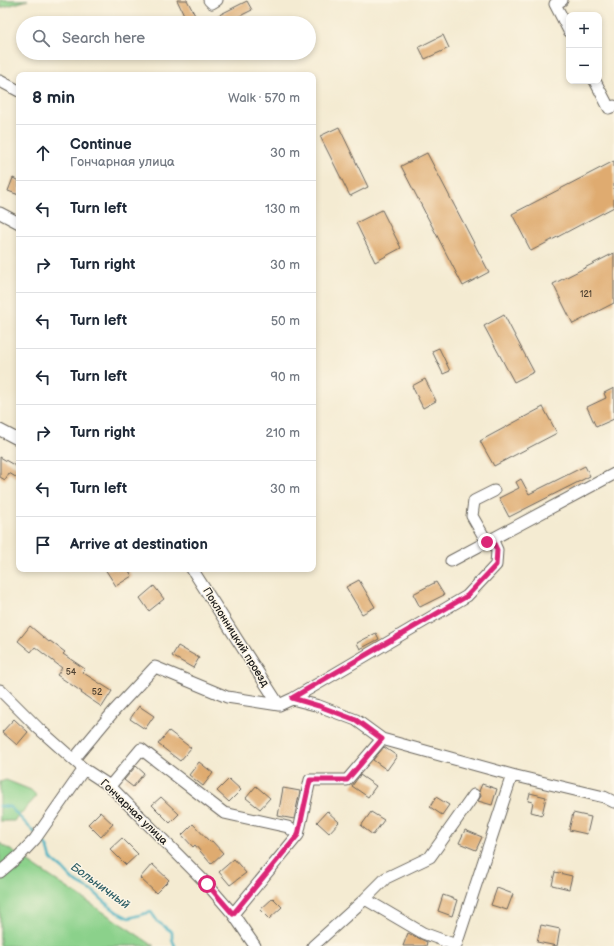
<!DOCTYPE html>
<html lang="en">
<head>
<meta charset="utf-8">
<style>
  :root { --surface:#fff; --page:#f6f6f7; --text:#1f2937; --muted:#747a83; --line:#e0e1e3 }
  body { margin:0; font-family:"Balsamiq Sans",sans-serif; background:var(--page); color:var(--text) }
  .controls { position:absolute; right:12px; top:12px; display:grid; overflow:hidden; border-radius:8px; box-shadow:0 2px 6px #0003 }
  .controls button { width:36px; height:36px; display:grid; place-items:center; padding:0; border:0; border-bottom:1px solid var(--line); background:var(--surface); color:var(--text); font:20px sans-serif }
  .stop { position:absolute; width:12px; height:12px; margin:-9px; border:3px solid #db2777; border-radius:50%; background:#fff }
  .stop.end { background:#db2777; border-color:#fff; box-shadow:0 1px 4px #0008 }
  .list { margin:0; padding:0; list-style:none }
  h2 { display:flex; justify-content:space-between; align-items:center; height:52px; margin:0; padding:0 16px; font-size:17px }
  h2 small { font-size:13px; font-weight:400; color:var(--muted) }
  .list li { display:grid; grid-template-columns:26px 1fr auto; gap:12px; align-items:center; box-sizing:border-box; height:56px; padding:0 16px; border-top:1px solid var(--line) }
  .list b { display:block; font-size:15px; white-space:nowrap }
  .list p { margin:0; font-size:13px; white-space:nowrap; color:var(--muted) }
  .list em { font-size:13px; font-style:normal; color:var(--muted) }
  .icon { flex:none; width:22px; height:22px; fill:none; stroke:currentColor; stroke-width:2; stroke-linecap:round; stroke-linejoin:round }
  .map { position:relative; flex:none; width:614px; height:946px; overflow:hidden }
  .search { position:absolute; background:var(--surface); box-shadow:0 2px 6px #0003; left:16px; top:16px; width:300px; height:44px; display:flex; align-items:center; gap:10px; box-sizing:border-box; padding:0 14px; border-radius:22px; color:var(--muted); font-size:15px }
  .panel { position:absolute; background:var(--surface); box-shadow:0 2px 6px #0003; left:16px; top:72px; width:300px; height:500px; border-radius:8px }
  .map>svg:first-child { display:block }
  .green { fill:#8bd18b; stroke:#547654 }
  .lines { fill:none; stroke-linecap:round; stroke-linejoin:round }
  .stream { stroke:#45b1c2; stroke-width:2.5 }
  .building { fill:#dfab70 }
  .minor-casing { stroke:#68645c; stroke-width:13 }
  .minor { stroke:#fff; stroke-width:11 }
  .route { stroke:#db2777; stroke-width:5 }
  .labels { text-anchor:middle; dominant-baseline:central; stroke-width:3; stroke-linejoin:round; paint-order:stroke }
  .number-label { font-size:9px; fill:#4d4031 }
  .street-label { font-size:11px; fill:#1c1c1c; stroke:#fcf5e5 }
  .water-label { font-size:12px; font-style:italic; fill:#2e5f67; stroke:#fcf5e5 }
</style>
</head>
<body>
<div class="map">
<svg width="614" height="946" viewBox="0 0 614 946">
  <rect width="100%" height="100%" fill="#fcf5e5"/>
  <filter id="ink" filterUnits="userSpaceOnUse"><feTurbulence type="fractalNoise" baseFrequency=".025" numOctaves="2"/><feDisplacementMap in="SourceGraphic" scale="8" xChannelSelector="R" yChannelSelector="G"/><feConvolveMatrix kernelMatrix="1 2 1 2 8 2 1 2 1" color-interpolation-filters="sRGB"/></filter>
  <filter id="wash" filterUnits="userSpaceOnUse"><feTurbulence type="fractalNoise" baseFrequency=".012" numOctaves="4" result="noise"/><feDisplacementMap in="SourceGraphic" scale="16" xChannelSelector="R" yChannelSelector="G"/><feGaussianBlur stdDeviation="0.9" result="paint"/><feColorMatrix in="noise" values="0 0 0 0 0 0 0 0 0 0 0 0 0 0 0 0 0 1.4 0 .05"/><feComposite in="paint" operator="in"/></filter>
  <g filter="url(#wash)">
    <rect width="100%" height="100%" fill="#f4ebd2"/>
    <path class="green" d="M 0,0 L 28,0 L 0,8 Z
      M 6,780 L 31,790 L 37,796 L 14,821 L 0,821 L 0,782 Z
      M 0,843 L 154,946 L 0,946 Z"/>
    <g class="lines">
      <path class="stream" d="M 0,806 L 10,807 L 35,833
        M 39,838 L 48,848 L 51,859 L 63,869 L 74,881 L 94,892 L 108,905 L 117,912 L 129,918 L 151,912 L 158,922 L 172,932 L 172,939 L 175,946"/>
    </g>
    <g id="blocks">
      <path class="building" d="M 177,0 L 187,0 L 199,23 L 188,23 Z
        M 247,1 L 252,10 L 226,23 L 203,23 Z
        M 443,35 L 449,48 L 425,59 L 419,47 Z
        M 339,127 L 368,187 L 350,196 L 320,136 Z
        M 427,153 L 489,272 L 463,286 L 401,166 Z
        M 614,161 L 614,207 L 531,251 L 512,214 Z
        M 13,178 L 19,181 L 19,195 L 8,191 Z
        M 382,210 L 401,248 L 375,262 L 356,223 Z
        M 614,253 L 614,303 L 573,324 L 553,284 Z
        M 504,315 L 534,372 L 514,382 L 484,326 Z
        M 439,348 L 450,371 L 443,374 L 432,351 Z
        M 425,379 L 436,401 L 423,408 L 412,386 Z
        M 614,388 L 614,419 L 596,427 L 587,407 L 606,398 L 604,393 Z
        M 543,407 L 557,433 L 494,466 L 480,441 Z
        M 0,457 L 19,468 L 19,479 L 9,473 L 5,480 L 0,477 Z
        M 585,466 L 590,476 L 509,517 L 499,498 L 519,488 L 516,482 L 521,479 L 529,494 Z
        M 105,569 L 128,569 L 132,576 L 116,586 Z
        M 359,580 L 375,607 L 362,614 L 346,587 Z
        M 436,582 L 444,595 L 420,607 L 413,594 Z
        M 154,586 L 164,599 L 149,611 L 140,598 Z
        M 30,626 L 49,642 L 50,641 L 65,652 L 63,654 L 85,669 L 82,672 L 112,691 L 102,707 L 81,693 L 82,692 L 57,675 L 62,668 L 35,647 L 31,652 L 18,641 Z
        M 376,633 L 379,639 L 360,649 L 357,643 Z
        M 178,646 L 199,658 L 193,668 L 172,656 Z
        M 139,706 L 154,716 L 145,729 L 130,719 Z
        M 14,719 L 28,732 L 17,745 L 2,732 Z
        M 169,731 L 191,748 L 180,761 L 158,744 Z
        M 384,747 L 397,756 L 387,770 L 373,760 Z
        M 199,762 L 213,773 L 203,786 L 189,775 Z
        M 136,766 L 144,773 L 133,787 L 124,780 Z
        M 360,775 L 376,786 L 368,797 L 352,786 Z
        M 229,779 L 241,790 L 229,802 L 217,791 Z
        M 482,784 L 497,789 L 492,805 L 478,801 L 481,796 L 479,791 Z
        M 256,786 L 270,798 L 260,809 L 246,798 Z
        M 283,788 L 300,791 L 294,819 L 278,816 Z
        M 530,793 L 546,797 L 542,815 L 531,812 L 533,802 L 528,801 Z
        M 161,797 L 179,814 L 170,823 L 152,805 Z
        M 436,797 L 449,805 L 442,815 L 430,807 Z
        M 327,811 L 339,822 L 329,833 L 317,822 Z
        M 100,812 L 113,824 L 101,837 L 88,824 Z
        M 371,812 L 384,820 L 373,835 L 361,826 Z
        M 573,813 L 591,817 L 587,834 L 569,830 Z
        M 193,824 L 210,842 L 212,841 L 223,853 L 211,864 L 195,845 L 193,847 L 182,835 Z
        M 465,830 L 482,837 L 476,850 L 459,843 Z
        M 122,838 L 138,854 L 126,865 L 110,849 Z
        M 234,859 L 246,873 L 230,885 L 219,872 Z
        M 152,864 L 169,880 L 156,893 L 140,878 Z
        M 555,872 L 572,876 L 569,889 L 552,885 Z
        M 497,888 L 513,894 L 507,910 L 491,905 Z
        M 443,895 L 457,900 L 452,916 L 438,911 Z
        M 273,898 L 282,907 L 269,919 L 260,910 Z
        M 541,925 L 560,929 L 557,946 L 537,942 Z
        M 408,933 L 427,942 L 426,946 L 403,946 Z"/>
    </g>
  </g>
  <g filter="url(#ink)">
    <use href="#blocks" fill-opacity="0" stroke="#68645c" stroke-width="1"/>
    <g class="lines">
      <g class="minor-casing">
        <path id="minor" d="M 209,0 L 212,3 L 217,0
          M 562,0 L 555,4 L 569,31
          M 0,81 L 19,91
          M 595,81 L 609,108 L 614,106
          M 0,213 L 19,223
          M 0,430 L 19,440
          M 487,542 L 472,516 L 474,501 L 494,491
          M 451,561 L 614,474
          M 192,569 L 279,705
          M 0,690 L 38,728 L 84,769 L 110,786 L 207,884 L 233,914 L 255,946
          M 292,699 L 319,706 L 356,720 L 382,739 L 512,775 L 604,797 L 614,802
          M 74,759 L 114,711 L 155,667 L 227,697 L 279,705 L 292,699 L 467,596 L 496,565 L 497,550 L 492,539
          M 110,786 L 141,749 L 224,813 L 288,827 L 298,835 L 233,914
          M 298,835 L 310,780 L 347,780 L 382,739
          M 0,872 L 19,856 L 35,839 L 84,769
          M 365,899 L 423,933 L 456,945 L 512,775
          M 313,946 L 365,899 L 386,878 L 430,857 L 474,795"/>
      </g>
      <use href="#minor" class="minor"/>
    </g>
  </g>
  <g class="lines" filter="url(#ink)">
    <path class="route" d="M 207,884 L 233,914 L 298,835 L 310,780 L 347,780 L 382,739 L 356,720 L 319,706 L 292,698 L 467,596 L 496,565 L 497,550 L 492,539 L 487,542"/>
  </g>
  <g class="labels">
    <g class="number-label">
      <text x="586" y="294">121</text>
      <text x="71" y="672">54</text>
      <text x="97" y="692">52</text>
    </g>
    <g class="street-label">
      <text transform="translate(236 637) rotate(58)">Поклонницкий проезд</text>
      <text transform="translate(134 812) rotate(44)">Гончарная улица</text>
    </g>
    <g class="water-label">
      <text transform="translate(100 886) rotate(36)">Больничный</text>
    </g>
  </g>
</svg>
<div class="controls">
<button>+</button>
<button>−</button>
</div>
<div class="stop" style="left:207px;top:884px"></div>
<div class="stop end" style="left:487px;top:542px"></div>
<div class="search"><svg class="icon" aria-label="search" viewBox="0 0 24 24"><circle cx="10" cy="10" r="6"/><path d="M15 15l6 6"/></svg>Search here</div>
<section class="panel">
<h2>8 min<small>Walk · 570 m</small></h2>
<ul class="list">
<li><svg class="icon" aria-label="ahead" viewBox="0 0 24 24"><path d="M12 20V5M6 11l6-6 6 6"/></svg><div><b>Continue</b><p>Гончарная улица</p></div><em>30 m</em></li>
<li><svg class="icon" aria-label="left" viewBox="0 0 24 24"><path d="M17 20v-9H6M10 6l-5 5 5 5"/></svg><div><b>Turn left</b></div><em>130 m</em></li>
<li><svg class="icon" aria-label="right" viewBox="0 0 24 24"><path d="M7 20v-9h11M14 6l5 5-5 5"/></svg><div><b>Turn right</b></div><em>30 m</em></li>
<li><svg class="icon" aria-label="left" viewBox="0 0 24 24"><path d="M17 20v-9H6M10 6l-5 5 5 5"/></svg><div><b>Turn left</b></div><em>50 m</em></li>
<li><svg class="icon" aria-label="left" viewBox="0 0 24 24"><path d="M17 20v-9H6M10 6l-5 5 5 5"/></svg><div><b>Turn left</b></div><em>90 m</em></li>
<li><svg class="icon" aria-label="right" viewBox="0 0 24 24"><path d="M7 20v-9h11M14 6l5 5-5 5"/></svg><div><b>Turn right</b></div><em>210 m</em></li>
<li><svg class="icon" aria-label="left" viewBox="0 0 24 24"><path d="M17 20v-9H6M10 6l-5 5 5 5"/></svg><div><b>Turn left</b></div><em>30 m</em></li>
<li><svg class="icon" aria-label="arrive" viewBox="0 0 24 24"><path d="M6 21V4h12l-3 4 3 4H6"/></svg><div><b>Arrive at destination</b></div></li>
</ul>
</section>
</div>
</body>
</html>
